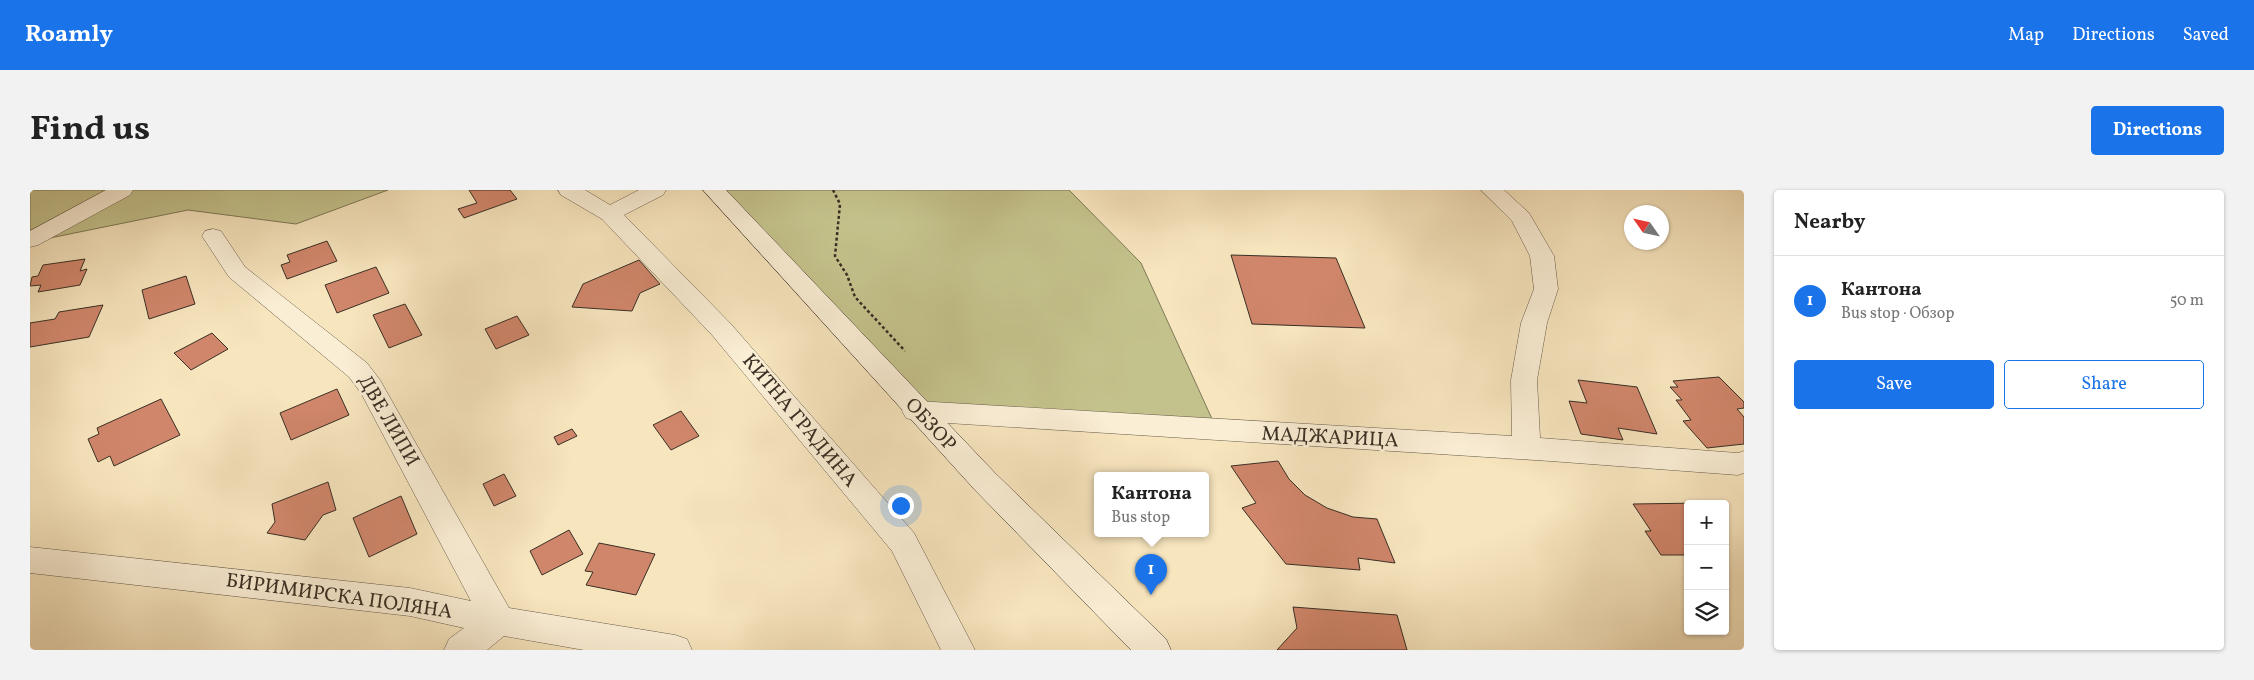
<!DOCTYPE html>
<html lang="en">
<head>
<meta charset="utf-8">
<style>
  :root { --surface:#fff; --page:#f2f2f2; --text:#222; --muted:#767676; --line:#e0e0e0; --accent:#1a73e8 }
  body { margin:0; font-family:Vollkorn,serif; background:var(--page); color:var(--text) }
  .controls { position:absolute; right:15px; bottom:15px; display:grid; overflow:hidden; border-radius:5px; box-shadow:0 1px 4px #0004 }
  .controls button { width:45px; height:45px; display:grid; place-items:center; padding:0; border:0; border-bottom:1px solid var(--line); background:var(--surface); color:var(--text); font:25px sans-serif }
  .compass { position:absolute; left:1594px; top:15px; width:45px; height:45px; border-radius:50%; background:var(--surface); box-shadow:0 1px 4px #0004; rotate:304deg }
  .you { position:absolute; left:870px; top:315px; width:18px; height:18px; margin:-12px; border:4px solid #fff; border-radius:50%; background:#1a73e8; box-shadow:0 0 0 8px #1a73e833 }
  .badge { display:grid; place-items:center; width:32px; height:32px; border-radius:50%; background:var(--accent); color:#fff; font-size:16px; font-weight:700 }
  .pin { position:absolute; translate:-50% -41px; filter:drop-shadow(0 1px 2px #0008) }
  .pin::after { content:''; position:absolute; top:26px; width:18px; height:15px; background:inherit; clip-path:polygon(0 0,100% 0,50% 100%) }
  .popup { position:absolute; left:1064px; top:282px; width:115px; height:65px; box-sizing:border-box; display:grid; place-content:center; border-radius:5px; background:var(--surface); filter:drop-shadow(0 1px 4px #0005); font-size:16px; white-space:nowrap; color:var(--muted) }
  .popup b { font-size:19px; color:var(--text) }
  .popup::after { content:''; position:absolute; left:50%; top:100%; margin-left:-10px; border:10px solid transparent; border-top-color:var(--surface) }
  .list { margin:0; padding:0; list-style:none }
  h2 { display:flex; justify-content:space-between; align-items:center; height:65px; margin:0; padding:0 20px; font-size:21px }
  h2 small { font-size:16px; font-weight:400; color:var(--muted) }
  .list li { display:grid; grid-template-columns:32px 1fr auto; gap:15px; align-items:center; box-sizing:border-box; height:90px; padding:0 20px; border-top:1px solid var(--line) }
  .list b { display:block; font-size:19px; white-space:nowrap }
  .list p { margin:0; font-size:16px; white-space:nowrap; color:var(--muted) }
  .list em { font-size:16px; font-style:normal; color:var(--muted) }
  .actions { display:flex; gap:10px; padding:15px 20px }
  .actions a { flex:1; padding:11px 0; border:1px solid var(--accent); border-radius:5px; text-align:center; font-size:18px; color:var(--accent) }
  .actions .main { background:var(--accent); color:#fff }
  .icon { flex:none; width:28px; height:28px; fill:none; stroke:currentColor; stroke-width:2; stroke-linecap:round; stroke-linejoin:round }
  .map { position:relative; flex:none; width:1714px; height:460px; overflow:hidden; border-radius:5px }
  header { display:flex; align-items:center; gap:30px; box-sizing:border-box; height:70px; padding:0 25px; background:var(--accent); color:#fff }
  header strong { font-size:24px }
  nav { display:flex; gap:28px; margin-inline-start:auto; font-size:18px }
  .intro { display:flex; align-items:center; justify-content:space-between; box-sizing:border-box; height:120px; padding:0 30px }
  h1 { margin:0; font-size:35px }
  .button { padding:12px 22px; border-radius:5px; background:var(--accent); color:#fff; font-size:18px; font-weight:700 }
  main { display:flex; gap:30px; padding:0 30px }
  aside { flex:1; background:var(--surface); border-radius:5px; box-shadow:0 1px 4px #0004 }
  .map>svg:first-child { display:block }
  .green { fill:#c4c28c; stroke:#7e7858 }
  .building { fill:#d0866b; stroke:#392f24 }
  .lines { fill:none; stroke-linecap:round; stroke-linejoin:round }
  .street-casing { stroke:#685c4a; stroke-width:1 }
  .secondary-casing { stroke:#392f24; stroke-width:1 }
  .path { stroke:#392f24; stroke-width:2.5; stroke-dasharray:3 2.5; stroke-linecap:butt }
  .street { fill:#faeed5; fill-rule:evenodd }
  .secondary { fill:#faeed5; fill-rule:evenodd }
  .labels { text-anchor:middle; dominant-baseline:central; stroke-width:5; stroke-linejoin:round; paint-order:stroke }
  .street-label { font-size:20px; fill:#392f24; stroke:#faeed5 }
</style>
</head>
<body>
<header>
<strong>Roamly</strong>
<nav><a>Map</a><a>Directions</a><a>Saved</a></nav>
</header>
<div class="intro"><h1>Find us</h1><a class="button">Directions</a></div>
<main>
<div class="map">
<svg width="1714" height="460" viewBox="0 0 1714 460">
  <rect width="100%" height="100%" fill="#f7e5be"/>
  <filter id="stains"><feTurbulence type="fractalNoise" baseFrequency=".004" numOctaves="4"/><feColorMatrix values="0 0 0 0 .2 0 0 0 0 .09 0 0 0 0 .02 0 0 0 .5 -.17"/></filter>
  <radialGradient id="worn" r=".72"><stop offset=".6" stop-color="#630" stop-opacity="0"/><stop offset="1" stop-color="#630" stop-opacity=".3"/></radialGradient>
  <path class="green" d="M 0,0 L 358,0 L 266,34 L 158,20 L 0,52 Z
    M 684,0 L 1039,0 L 1111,73 L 1188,242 L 886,221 Z"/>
  <path class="building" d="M 439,0 L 480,0 L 487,9 L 434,28 L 428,19 L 447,13 Z
    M 297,51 L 307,71 L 257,89 L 251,75 L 260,72 L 257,65 Z
    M 1201,65 L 1306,68 L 1335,138 L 1222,134 Z
    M 55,69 L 50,81 L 57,79 L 50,95 L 8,102 L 11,95 L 0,96 L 2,87 L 8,86 L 13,75 Z
    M 609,70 L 630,94 L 610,103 L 602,121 L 542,117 L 553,94 Z
    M 346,77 L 359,103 L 307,123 L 295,95 Z
    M 156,86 L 165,114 L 119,129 L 112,100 Z
    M 375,114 L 392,145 L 359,158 L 343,125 Z
    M 73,115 L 59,147 L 0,157 L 0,133 L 25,129 L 29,122 Z
    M 487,126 L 499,145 L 466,159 L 455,139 Z
    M 182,143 L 198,159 L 161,180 L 144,163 Z
    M 1689,187 L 1714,212 L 1714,218 L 1707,219 L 1714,227 L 1714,254 L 1677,258 L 1653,231 L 1661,230 L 1646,210 L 1652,210 L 1640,197 L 1648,197 L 1643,191 Z
    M 1548,190 L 1607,197 L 1627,244 L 1588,238 L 1593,250 L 1551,244 L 1539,211 L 1557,213 Z
    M 307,199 L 319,225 L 261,250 L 250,223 Z
    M 131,209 L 150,245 L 84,276 L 80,266 L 68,272 L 58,249 L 69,244 L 67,238 Z
    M 651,221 L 669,246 L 641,260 L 623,235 Z
    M 542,239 L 547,246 L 528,255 L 524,247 Z
    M 1248,271 L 1259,289 L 1275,305 L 1297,318 L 1323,327 L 1347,329 L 1365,373 L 1328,368 L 1330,380 L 1256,374 L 1212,318 L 1226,313 L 1201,276 Z
    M 474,284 L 486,306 L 464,316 L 453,294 Z
    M 298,292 L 306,320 L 293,325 L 275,350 L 237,343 L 245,332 L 242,314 Z
    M 371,306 L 387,344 L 339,367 L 323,328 Z
    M 1671,313 L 1658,314 L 1658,365 L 1631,365 L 1615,341 L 1621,341 L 1603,314 Z
    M 539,340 L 553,364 L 512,385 L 500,361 Z
    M 569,353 L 625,364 L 606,405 L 556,395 L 563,382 L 555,381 Z
    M 1263,417 L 1367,425 L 1377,460 L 1247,460 L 1267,438 Z"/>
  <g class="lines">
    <g class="street-casing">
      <path id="street" d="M 76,0 L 103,0 L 100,5 L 8,55 L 0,57 L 0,41 Z
        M 528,0 L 555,0 L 580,15 L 609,0 L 636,0 L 633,5 L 594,25 L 700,133 L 884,343 L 945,460 L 911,460 L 862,361 L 682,145 L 572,29 L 531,5 Z
        M 1451,0 L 1474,0 L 1499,23 L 1524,66 L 1528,99 L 1517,133 L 1507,190 L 1510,248 L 1681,261 L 1708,263 L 1714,261 L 1714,283 L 1708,285 L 1520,271 L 886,231 L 876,228 L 872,221 L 876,214 L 886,211 L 1482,246 L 1481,190 L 1491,133 L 1504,99 L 1500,66 L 1482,31 Z
        M 183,39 L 191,41 L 215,77 L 337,173 L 350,190 L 479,418 L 645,445 L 657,449 L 662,460 L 554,460 L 474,446 L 457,460 L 414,460 L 419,449 L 434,438 L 380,426 L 0,383 L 0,357 L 380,398 L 441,411 L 331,203 L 319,187 L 199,87 L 172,46 L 175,41 Z"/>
    </g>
    <g class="secondary-casing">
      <path id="secondary" d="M 673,0 L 696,0 L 965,283 L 1136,449 L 1141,460 L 1101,460 L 945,300 Z"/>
    </g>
    <path class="path" d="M 803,0 L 810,14 L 805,66 L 817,85 L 825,107 L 875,161"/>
    <use href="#street" class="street"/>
    <use href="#secondary" class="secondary"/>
  </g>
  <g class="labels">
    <g class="street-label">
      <text transform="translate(358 231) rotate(60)">ДВЕ ЛИПИ</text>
      <text transform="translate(769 231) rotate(50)">КИТНА ГРАДИНА</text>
      <text transform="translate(900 235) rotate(47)">ОБЗОР</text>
      <text transform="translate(1300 248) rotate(3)">МАДЖАРИЦА</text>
      <text transform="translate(309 407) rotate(8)">БИРИМИРСКА ПОЛЯНА</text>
    </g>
  </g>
  <rect width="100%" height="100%" filter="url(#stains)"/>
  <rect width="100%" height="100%" fill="url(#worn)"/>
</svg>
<div class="controls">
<button>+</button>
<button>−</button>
<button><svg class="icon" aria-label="layers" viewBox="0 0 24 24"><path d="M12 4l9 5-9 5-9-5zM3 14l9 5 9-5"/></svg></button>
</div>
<svg class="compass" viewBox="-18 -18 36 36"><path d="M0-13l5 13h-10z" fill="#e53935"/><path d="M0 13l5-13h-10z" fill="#767676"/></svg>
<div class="you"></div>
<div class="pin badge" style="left:1121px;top:405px">1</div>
<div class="popup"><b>Кантона</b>Bus stop</div>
</div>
<aside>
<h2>Nearby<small></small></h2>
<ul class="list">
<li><span class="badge">1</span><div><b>Кантона</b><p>Bus stop · Обзор</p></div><em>50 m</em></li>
</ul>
<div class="actions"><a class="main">Save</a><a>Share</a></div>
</aside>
</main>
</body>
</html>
